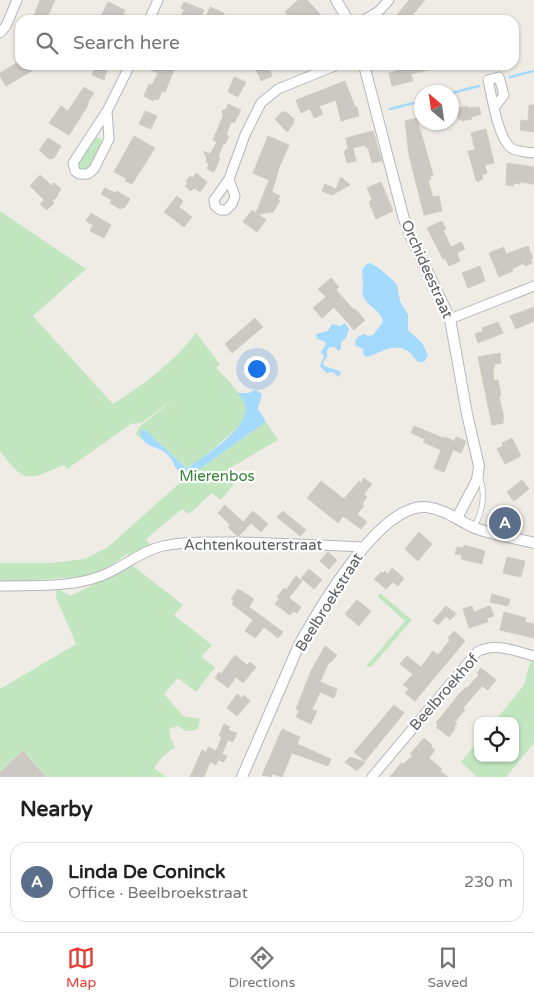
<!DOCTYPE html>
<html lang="en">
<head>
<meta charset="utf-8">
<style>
  :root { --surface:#fff; --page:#f6f6f6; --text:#222; --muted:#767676; --line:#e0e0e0; --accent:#e83830 }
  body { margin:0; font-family:"Varela Round",sans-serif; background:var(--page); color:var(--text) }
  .controls { position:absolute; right:15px; bottom:15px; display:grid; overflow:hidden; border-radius:10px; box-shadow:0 1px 4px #0004 }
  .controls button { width:45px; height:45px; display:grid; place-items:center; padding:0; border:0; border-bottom:1px solid var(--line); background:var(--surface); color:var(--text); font:25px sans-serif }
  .compass { position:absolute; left:414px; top:85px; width:45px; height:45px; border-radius:50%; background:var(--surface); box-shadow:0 1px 4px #0004; rotate:331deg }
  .you { position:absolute; left:256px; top:368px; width:18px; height:18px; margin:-12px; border:4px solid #fff; border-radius:50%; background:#1a73e8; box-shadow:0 0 0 8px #1a73e833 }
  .badge { display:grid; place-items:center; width:32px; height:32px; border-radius:50%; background:var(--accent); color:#fff; font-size:16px; font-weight:700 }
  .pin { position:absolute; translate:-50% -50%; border:2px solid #fff; box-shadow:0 1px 5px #0006 }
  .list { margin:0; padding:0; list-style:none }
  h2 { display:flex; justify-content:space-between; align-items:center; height:65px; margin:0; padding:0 20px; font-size:21px }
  h2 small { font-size:16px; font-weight:400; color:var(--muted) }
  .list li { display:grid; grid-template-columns:32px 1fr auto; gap:15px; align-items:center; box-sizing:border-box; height:80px; margin:0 10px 10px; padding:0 10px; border:1px solid var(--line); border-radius:15px }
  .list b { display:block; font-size:19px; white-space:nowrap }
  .list p { margin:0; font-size:16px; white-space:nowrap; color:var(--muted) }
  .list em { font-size:16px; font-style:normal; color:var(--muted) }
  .icon { flex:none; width:28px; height:28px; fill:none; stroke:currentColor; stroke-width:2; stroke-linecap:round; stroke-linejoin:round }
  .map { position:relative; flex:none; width:534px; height:777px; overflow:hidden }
  .search { position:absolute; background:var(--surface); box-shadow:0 1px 4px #0004; left:15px; right:15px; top:15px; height:55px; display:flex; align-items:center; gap:12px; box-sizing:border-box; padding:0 18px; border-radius:15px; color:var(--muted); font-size:19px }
  .sheet { height:155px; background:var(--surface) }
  nav { display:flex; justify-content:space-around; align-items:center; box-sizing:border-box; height:70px; border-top:1px solid var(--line); background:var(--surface); font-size:14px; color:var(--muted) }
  nav a { display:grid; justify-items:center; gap:2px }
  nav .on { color:var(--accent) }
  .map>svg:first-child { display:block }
  .green { fill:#c1e6c0 }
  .water { fill:#a4dafe }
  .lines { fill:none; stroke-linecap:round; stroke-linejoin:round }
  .stream { stroke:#a4dafe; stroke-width:2.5 }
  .building { fill:#ccc8c3; stroke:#d3cdc2 }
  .service-casing { stroke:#b4b7bb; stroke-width:6 }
  .minor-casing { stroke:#b4b7bb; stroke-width:11 }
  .tertiary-casing { stroke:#b4b7bb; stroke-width:12 }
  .service { stroke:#fff; stroke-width:4.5 }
  .minor { stroke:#fff; stroke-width:9 }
  .tertiary { stroke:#fff; stroke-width:10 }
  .labels { text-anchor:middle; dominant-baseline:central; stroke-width:4.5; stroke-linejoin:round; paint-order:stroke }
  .street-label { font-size:15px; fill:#5c6064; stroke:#fff }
  .park-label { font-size:15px; fill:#358336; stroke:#fff }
</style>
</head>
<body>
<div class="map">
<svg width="534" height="777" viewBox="0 0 534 777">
  <rect width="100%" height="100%" fill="#eeece4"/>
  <path class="green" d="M 98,137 L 102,141 L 101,147 L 87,170 C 82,171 80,170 77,165 L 79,161 L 92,141 Z
    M 0,211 L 86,269 L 33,316 L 113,404 C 143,385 175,361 196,333 L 220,364 L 216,368 C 224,376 243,395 245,404 C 249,423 230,434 218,445 C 209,453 198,463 186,468 L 144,429 L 141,436 L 144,441 L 136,434 L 139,427 L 177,397 L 141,423 L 131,424 L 67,469 L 64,465 C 26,480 26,485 0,451 Z
    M 266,422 L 278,440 L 232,467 L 237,480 L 221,500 L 212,493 L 189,514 L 182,509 L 146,539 L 152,547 L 130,559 L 127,554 L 105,570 L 88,576 L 0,583 L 0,563 L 51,563 L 84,559 L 107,548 L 182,481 Z
    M 132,565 L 183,605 L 174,615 L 212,645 L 201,657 L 215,667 L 196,692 L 178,678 L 164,694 L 183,716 L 200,719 L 198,729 C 189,732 185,732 178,726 L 169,729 L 171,740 L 175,747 L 163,756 L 154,768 L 166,777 L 47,777 L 24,751 L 0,771 L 0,689 L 76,644 L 56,597 L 57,589 L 71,596 Z
    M 380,593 L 412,620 L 371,667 L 366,666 L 405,621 L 378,597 Z
    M 531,659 L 534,660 L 534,743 L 506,777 L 477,777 L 461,762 L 478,741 L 478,758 L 515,758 L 515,721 L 495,721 L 524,685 Z"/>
  <path class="water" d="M 369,263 C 376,264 392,279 397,285 L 400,301 L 408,315 L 408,330 L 422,343 L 428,355 L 424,362 L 418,362 C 414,358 411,352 406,350 C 392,342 378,355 366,357 L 363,354 L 363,349 L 356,346 L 355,341 L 359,336 L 364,334 L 368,336 L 373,335 L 383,322 C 382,312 371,308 365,300 C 361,294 363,290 363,284 C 363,275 359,268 369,263 Z
    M 345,323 L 349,329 L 346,338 L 341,342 L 341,349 L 338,351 L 335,347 L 329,347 L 327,351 L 327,357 L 323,362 L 324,366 L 340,371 L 341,374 L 338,377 L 333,372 L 326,373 L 320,366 L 324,356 L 321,352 L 326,344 L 324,341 L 317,339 L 316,335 L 319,333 L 328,331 L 332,324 L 340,326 Z
    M 256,390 L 262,394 L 258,409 L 266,422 L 188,477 C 172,470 177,464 167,454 C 157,445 142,448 140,432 L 144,429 L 186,468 L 189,467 C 206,454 265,420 239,395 L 239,393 L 248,393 Z"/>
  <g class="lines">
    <path class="stream" d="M 510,77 L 534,71
      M 452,93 L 479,86
      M 390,109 L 422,101"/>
  </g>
  <path class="building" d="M 40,0 L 55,0 L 46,20 L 33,18 Z
    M 298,0 L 307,0 L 319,13 L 322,20 L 292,20 L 285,12 Z
    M 409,0 L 425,0 L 408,20 L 393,20 Z
    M 108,2 L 125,10 L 121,20 L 113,16 L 110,20 L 101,16 Z
    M 184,2 L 204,10 L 199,20 L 186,20 L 180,18 L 184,10 L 181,8 Z
    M 210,7 L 224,13 L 221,20 L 207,15 Z
    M 20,61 L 20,65 L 30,65 L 33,70 L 6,86 L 0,76 L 0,73 Z
    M 97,65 L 108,67 L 104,80 L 92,75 Z
    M 139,65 L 176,65 L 165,92 L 162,91 L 158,100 L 154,99 L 153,101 L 144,96 L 149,84 L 152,85 L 158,73 Z
    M 254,65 L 268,65 L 272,76 L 261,81 Z
    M 395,65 L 436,65 L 436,68 L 411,74 L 413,81 L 392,86 L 389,73 L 396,71 Z
    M 234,77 L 246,82 L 238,97 L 228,92 Z
    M 345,81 L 355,107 L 357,107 L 359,116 L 341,121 L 336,100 L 319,106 L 323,114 L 314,118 L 310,109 L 301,113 L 296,100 Z
    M 84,87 L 94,93 L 89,100 L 87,107 L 69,135 L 49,123 L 61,106 L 68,111 Z
    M 228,104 L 241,110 L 234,123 L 231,122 L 226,135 L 229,136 L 225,144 L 223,144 L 218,157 L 220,158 L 214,172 L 207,169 L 209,164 L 206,162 L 207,160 L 204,151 L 210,154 L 217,142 L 213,140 L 223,116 L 222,111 L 227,108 Z
    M 529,105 L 534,105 L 534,132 L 520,130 L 521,120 L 528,121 Z
    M 467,106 L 468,108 L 479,107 L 481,114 L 471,117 L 472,119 L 462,121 L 461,119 L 459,120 L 456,109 Z
    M 145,111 L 157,116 L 151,129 L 139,124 Z
    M 285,111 L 295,120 L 293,121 L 294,123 L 287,132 L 275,119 L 282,112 L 284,113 Z
    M 417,118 L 433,175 L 430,176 L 431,180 L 428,180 L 433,197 L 439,196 L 442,211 L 424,215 L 409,155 L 405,121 Z
    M 486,129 L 494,163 L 485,165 L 487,173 L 482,175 L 483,178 L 478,182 L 476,180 L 468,151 L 475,150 L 471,133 Z
    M 373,131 L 382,161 L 372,163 L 368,147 L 366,148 L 365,145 L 353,148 L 356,161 L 347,163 L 344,152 L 348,148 L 346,138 Z
    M 134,136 L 155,148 L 132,184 L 125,181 L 126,178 L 114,172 Z
    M 268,136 L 289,145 L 279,168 L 272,192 L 280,196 L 278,200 L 280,201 L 273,212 L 258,214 L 266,220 L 257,232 L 243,222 L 252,210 L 256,213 L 269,180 L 253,173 Z
    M 48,138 L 61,146 L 54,158 L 49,159 L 39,150 Z
    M 507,163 L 534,167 L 534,184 L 520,182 L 520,184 L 514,183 L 513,186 L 506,185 Z
    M 196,173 L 207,182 L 200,192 L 194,188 L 191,191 L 185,186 L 188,184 L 186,182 L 190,176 L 193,178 Z
    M 40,175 L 52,186 L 54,183 L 61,189 L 57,195 L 58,196 L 52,201 L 54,203 L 47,210 L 40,204 L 44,200 L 30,186 Z
    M 341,177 L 350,185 L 332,195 L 322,191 L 325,184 L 336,189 Z
    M 381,182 L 393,211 L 376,219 L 369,202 L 372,199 L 367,188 Z
    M 105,188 L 115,193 L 117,191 L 130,199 L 125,207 L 120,209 L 110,203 L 112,200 L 101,194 Z
    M 177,196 L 183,201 L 179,207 L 192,217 L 184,227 L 164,212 Z
    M 91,213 L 111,225 L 104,238 L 90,231 L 93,225 L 86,221 Z
    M 442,221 L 446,229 L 443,230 L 451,247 L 461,242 L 465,249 L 457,253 L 460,261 L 449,266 L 445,258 L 443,259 L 427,228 Z
    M 528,246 L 533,258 L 531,259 L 532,263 L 525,266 L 524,263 L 512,269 L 513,271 L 499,277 L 489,253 L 504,247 L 506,254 Z
    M 480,266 L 485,281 L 468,288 L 462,273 Z
    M 331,278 L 339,287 L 336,290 L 353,309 L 355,309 L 365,320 L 354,330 L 334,307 L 322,318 L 313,308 L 326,297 L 318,289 Z
    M 534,307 L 534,321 L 516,329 L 510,316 Z
    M 255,318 L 263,327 L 232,353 L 225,344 Z
    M 498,322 L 503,333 L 478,343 L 475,334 L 483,331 L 482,328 Z
    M 500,353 L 501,363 L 495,364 L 493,371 L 494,381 L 498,380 L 501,396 L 499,396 L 504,418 L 503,419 L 503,423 L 492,425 L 478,357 Z
    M 414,426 L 443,438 L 444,437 L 455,441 L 456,437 L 466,441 L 461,453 L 453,450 L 444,472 L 434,468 L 441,450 L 423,442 L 425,439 L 411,433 Z
    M 512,438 L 521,456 L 505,464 L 497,449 L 503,446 L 502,443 Z
    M 364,478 L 372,484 L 364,494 L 367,497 L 362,504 L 364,506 L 357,514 L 367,522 L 361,529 L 343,516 L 338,523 L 307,498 L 321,481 L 344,499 L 359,481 L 361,483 Z
    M 522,480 L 529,489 L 514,501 L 507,492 Z
    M 225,505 L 243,522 L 253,511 L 268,524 L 261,532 L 251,523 L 239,536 L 237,536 L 228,527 L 230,525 L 218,513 Z
    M 283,511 L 306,530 L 300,536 L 277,517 Z
    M 419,532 L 432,544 L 418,561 L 405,549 Z
    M 464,545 L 485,551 L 482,564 L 461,559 L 462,555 L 455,554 L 457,547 L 463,548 Z
    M 328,552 L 337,560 L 329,569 L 320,561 Z
    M 507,557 L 525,561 L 521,577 L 503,573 Z
    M 392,568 L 404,578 L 398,586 L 393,582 L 386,589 L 374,579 L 381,572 L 383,573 L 385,571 L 388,574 Z
    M 309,569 L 322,580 L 314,589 L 301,578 Z
    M 296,576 L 302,581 L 289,598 L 301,607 L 297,613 L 293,611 L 290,615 L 275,604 L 279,599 L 277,597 L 284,588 L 286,590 Z
    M 238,589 L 254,599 L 249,607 L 283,632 L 278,638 L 264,627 L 255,638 L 245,631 L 253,620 L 232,604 L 234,601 L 231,599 Z
    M 492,594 L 510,599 L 508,606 L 490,602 Z
    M 357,600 L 371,611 L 359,626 L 345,614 Z
    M 446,606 L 456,614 L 450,620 L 446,616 L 438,625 L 433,621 Z
    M 472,606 L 474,612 L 490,606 L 494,616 L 487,618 L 488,622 L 469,628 L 463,609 Z
    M 504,612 L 526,618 L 525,622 L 534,624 L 534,638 L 500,630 Z
    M 454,631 L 465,641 L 415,701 L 405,693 L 409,689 L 403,685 L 413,674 L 400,664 L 407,656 L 421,667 L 433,651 L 438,655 L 450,640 L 448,638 Z
    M 325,646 L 337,655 L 330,663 L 329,662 L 320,682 L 337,689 L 334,698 L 320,692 L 312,710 L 317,711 L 311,724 L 296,717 L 299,711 L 296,709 L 311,671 Z
    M 235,655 L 247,665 L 250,662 L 256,667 L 243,683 L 236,677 L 228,688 L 215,678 L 219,672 L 221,674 Z
    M 481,668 L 496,680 L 488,690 L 482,686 L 463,708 L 465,710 L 457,719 L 455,723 L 457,724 L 454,727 L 455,729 L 449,737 L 436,727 L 438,725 L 436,723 L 460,693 L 466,687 L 467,688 L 479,675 L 477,673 Z
    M 237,694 L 242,698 L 244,695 L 250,701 L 237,716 L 227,708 Z
    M 394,705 L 404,713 L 365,761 L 354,752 Z
    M 224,724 L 230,727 L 228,730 L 237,733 L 233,742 L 228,740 L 222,754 L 227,756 L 224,762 L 218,760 L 216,765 L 210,762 L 204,777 L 190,777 L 202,750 L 206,752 L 208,747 L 216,751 L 222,737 L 219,736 Z
    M 282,729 L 300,737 L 297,744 L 331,759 L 328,766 L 292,753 L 282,777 L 272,774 L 271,777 L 262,775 Z
    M 424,738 L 432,745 L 431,747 L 435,750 L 429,758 L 442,769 L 440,771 L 448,777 L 390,777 L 401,763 L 403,764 L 413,756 L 410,754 Z
    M 23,751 L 46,777 L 0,777 L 0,772 Z
    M 350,757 L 365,762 L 357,771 L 345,762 Z"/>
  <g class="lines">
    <g class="service-casing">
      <path id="service" d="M 474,527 C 482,514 486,494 480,478"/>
    </g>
    <g class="minor-casing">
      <path id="minor" d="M 149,20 L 158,0
        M 364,20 L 379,11 L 389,0
        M 0,33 L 6,26 L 17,0
        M 494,108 L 504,95 L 499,77 L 488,80 C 492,97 498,138 511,148 C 517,152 526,152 534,153
        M 107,111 L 109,139 L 94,169 L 88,174 L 79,174 L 75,171 L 73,163 L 107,111 L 130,65
        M 229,179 L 235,196 L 232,204 L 226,210 L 220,210 L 215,206 L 214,200 L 229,179 L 245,135 L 261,103 L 278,89 L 337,65
        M 450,319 L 534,286
        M 0,586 C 33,585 70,588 101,576 C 123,568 140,551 163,546 C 187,541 214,542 238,542 C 280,543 322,545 364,547
        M 372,777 L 477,652 C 495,642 515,651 534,656"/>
    </g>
    <g class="tertiary-casing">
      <path id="tertiary" d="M 336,0 L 348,20
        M 364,65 L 404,219 L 410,235 L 450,319 L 467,414 L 479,466 L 477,480 L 457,518
        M 242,777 L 299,645 C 319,609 380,503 426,507 C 445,509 459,521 475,528 C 494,535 515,538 534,543"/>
    </g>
    <use href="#service" class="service"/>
    <use href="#minor" class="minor"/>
    <use href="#tertiary" class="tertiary"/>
  </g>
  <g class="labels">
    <g class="street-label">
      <text transform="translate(427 269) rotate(66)">Orchideestraat</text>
      <text x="253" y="545">Achtenkouterstraat</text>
      <text transform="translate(329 602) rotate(-58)">Beelbroekstraat</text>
      <text transform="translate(444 692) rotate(-49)">Beelbroekhof</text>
    </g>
    <g class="park-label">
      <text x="217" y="476">Mierenbos</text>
    </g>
  </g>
</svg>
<div class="controls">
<button><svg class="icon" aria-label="locate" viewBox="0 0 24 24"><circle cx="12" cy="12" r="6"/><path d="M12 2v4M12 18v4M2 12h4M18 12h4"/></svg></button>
</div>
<svg class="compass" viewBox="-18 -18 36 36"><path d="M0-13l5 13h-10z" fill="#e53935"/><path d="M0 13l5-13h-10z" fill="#767676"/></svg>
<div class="you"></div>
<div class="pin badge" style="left:505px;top:523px;background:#5c6f8a">A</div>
<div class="search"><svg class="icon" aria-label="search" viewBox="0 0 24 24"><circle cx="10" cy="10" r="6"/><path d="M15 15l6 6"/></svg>Search here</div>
</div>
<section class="sheet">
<h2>Nearby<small></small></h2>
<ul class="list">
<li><span class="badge" style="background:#5c6f8a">A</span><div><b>Linda De Coninck</b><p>Office · Beelbroekstraat</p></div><em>230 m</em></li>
</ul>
</section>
<nav>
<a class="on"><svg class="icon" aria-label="map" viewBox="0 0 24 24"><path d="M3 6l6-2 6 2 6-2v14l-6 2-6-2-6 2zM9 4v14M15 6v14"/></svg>Map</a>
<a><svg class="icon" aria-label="directions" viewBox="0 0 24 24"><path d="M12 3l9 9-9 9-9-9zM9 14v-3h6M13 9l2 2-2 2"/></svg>Directions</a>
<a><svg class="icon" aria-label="saved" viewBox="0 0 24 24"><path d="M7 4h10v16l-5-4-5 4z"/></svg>Saved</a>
</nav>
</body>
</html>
